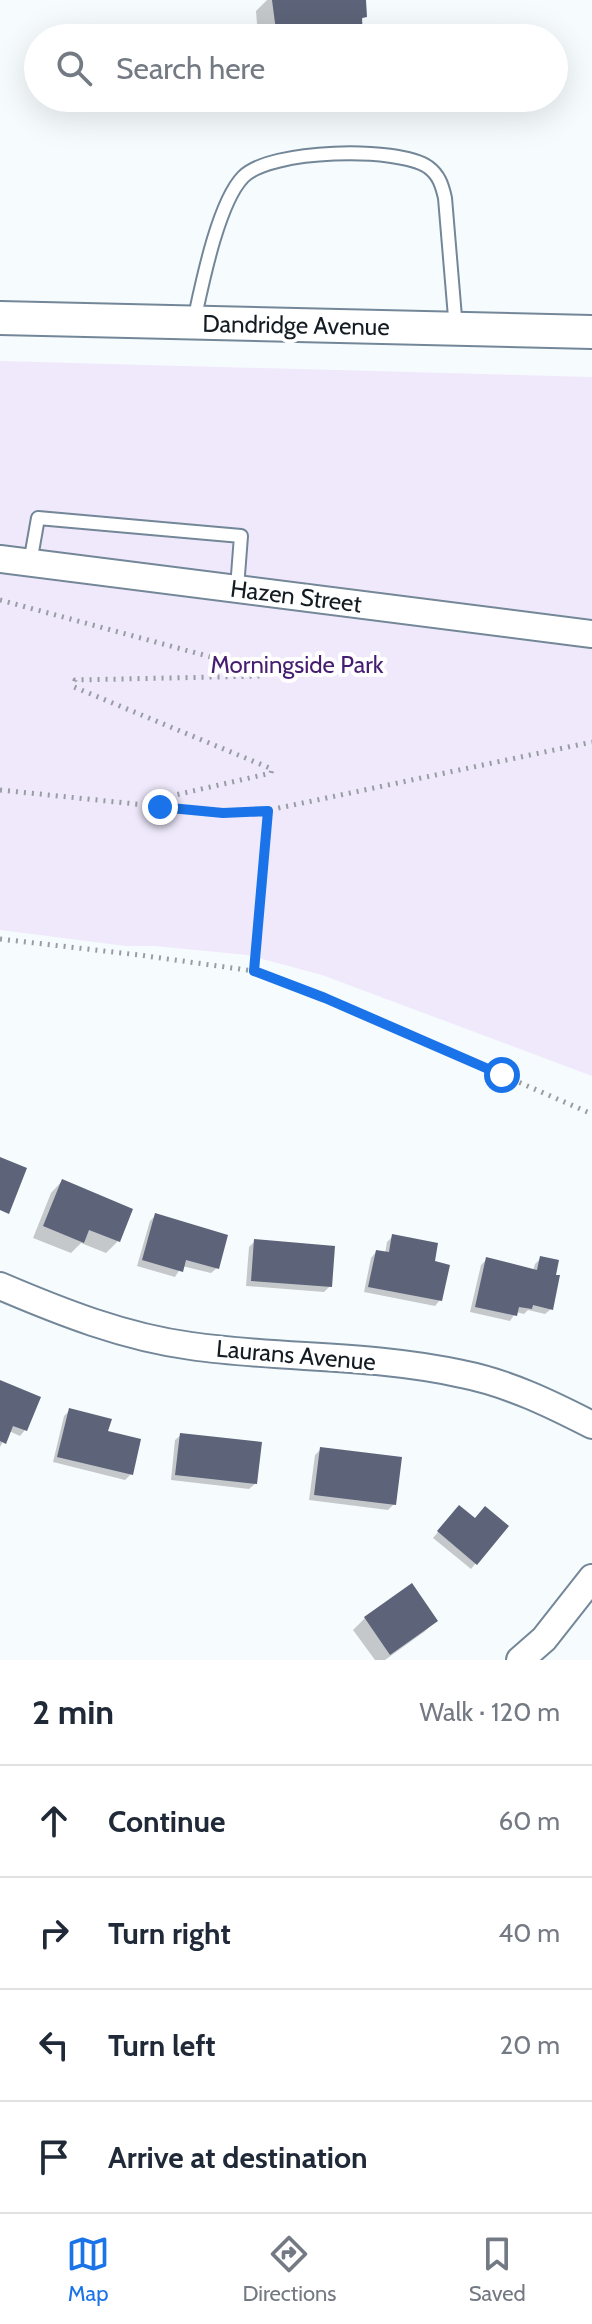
<!DOCTYPE html>
<html lang="en">
<head>
<meta charset="utf-8">
<style>
  :root { --surface:#fff; --page:#f6f6f7; --text:#1f2937; --muted:#747a83; --line:#e0e1e3; --accent:#1a73e8 }
  body { margin:0; font-family:Cabin,sans-serif; background:var(--page); color:var(--text) }
  .stop { position:absolute; width:24px; height:24px; margin:-18px; border:6px solid #1a73e8; border-radius:50%; background:#fff }
  .stop.end { background:#1a73e8; border-color:#fff; box-shadow:0 2px 8px #0008 }
  .list { margin:0; padding:0; list-style:none }
  h2 { display:flex; justify-content:space-between; align-items:center; height:104px; margin:0; padding:0 32px; font-size:34px }
  h2 small { font-size:26px; font-weight:400; color:var(--muted) }
  .list li { display:grid; grid-template-columns:52px 1fr auto; gap:24px; align-items:center; box-sizing:border-box; height:112px; padding:0 32px; border-top:2px solid var(--line) }
  .list b { display:block; font-size:30px; white-space:nowrap }
  .list em { font-size:26px; font-style:normal; color:var(--muted) }
  .icon { flex:none; width:44px; height:44px; fill:none; stroke:currentColor; stroke-width:2; stroke-linecap:round; stroke-linejoin:round }
  .map { position:relative; flex:none; width:592px; height:1660px; overflow:hidden }
  .search { position:absolute; background:var(--surface); box-shadow:0 8px 32px #0002; left:24px; right:24px; top:24px; height:88px; display:flex; align-items:center; gap:20px; box-sizing:border-box; padding:0 28px; border-radius:44px; color:var(--muted); font-size:30px }
  .sheet { height:552px; background:var(--surface) }
  nav { display:flex; justify-content:space-around; align-items:center; box-sizing:border-box; height:112px; border-top:2px solid var(--line); background:var(--surface); font-size:22px; color:var(--muted) }
  nav a { display:grid; justify-items:center; gap:4px }
  nav .on { color:var(--accent) }
  .map>svg:first-child { display:block }
  .green { fill:#efe9fb }
  .shadow { fill:#0003 }
  .building { fill:#5d6378 }
  .lines { fill:none; stroke-linecap:round; stroke-linejoin:round }
  .service-casing { stroke:#738798; stroke-width:16 }
  .minor-casing { stroke:#738798; stroke-width:30 }
  .tertiary-casing { stroke:#738798; stroke-width:36 }
  .path { stroke:#979da2; stroke-width:5; stroke-dasharray:2 6; stroke-linecap:butt }
  .service { stroke:#fff; stroke-width:12 }
  .minor { stroke:#fff; stroke-width:26 }
  .tertiary { stroke:#fff; stroke-width:32 }
  .route { stroke:#1a73e8; stroke-width:10 }
  .labels { text-anchor:middle; dominant-baseline:central; stroke-width:8; stroke-linejoin:round; paint-order:stroke }
  .street-label { font-size:24px; fill:#141c23; stroke:#fff }
  .park-label { font-size:24px; fill:#451d71; stroke:#fff }
</style>
</head>
<body>
<div class="map">
<svg width="592" height="1660" viewBox="0 0 592 1660">
  <rect width="100%" height="100%" fill="#f6fbfe"/>
  <path class="green" d="M 0,361 L 592,377 L 592,1076 L 322,975 L 247,955 L 155,946 L 126,946 L 0,930 Z"/>
  <path class="shadow" d="M 267,0 L 364,0 L 365,16 L 360,21 L 361,38 L 258,38 L 256,11 Z
    M 62,1181 L 118,1241 L 106,1253 L 81,1243 L 71,1253 L 33,1238 L 51,1193 Z
    M 155,1216 L 217,1268 L 211,1273 L 182,1266 L 175,1277 L 137,1266 L 150,1221 Z
    M 393,1236 L 433,1263 L 440,1300 L 435,1306 L 364,1292 L 371,1258 L 376,1252 L 385,1254 L 387,1242 Z
    M 255,1241 L 330,1286 L 324,1292 L 246,1286 L 249,1247 Z
    M 541,1258 L 551,1309 L 545,1314 L 528,1310 L 524,1314 L 516,1312 L 510,1321 L 470,1312 L 481,1265 L 487,1259 L 533,1271 L 535,1264 Z
    M 0,1382 L 25,1430 L 20,1436 L 9,1431 L 0,1447 Z
    M 70,1410 L 106,1433 L 131,1474 L 125,1480 L 53,1462 L 64,1416 Z
    M 181,1435 L 255,1484 L 249,1489 L 171,1480 L 175,1440 Z
    M 321,1449 L 394,1504 L 388,1510 L 309,1500 L 315,1455 Z
    M 454,1513 L 476,1563 L 471,1569 L 433,1538 Z
    M 411,1586 L 436,1621 L 424,1632 L 385,1660 L 375,1660 L 353,1630 L 365,1618 Z"/>
  <path class="building" d="M 272,0 L 366,0 L 367,17 L 362,18 L 363,38 L 277,38 Z
    M 0,1157 L 27,1168 L 9,1214 L 0,1210 Z
    M 62,1179 L 133,1209 L 120,1242 L 89,1230 L 84,1243 L 43,1226 Z
    M 155,1213 L 228,1235 L 219,1269 L 186,1260 L 183,1272 L 142,1260 Z
    M 392,1234 L 438,1243 L 435,1261 L 450,1265 L 442,1301 L 368,1287 L 376,1250 L 389,1252 Z
    M 254,1239 L 335,1246 L 332,1287 L 251,1281 Z
    M 540,1256 L 559,1260 L 556,1275 L 560,1275 L 553,1310 L 533,1305 L 532,1309 L 519,1307 L 517,1316 L 475,1307 L 486,1257 L 537,1270 Z
    M 0,1380 L 41,1397 L 27,1431 L 13,1426 L 6,1444 L 0,1441 Z
    M 69,1408 L 112,1419 L 108,1431 L 141,1439 L 133,1475 L 57,1457 Z
    M 180,1433 L 262,1442 L 257,1484 L 175,1475 Z
    M 320,1447 L 402,1457 L 396,1505 L 314,1495 Z
    M 459,1505 L 475,1518 L 485,1506 L 509,1526 L 477,1565 L 437,1531 Z
    M 412,1583 L 438,1621 L 390,1655 L 364,1617 Z"/>
  <g class="lines">
    <g class="service-casing">
      <path id="service" d="M 194,321 C 202,284 218,203 243,177 C 270,149 397,146 428,167 C 439,175 442,185 445,198 L 456,329
        M 30,563 L 38,518 L 241,536 L 237,588"/>
    </g>
    <g class="minor-casing">
      <path id="minor" d="M 0,559 L 592,634
        M 0,1286 C 61,1312 124,1337 191,1346 C 281,1359 373,1354 462,1374 C 508,1383 551,1404 592,1425
        M 520,1660 L 544,1639 L 592,1578"/>
    </g>
    <g class="tertiary-casing">
      <path id="tertiary" d="M 0,318 L 592,332"/>
    </g>
    <path class="path" d="M 0,600 L 263,671 L 262,676 L 75,680 L 74,687 L 272,769 L 271,773 L 171,796 L 160,807
      M 0,790 L 223,813 L 255,813 L 592,742
      M 0,939 L 139,955 L 254,971 L 325,998 L 592,1114
      M 254,971 L 268,811"/>
    <use href="#service" class="service"/>
    <use href="#minor" class="minor"/>
    <use href="#tertiary" class="tertiary"/>
  </g>
  <g class="lines">
    <path class="route" d="M 160,807 L 223,813 L 268,811 L 254,971 L 325,998 L 502,1075"/>
  </g>
  <g class="labels">
    <g class="street-label">
      <text transform="translate(296 325) rotate(1)">Dandridge Avenue</text>
      <text transform="translate(296 596) rotate(7)">Hazen Street</text>
      <text transform="translate(296 1355) rotate(5)">Laurans Avenue</text>
    </g>
    <g class="park-label">
      <text x="297" y="664">Morningside Park</text>
    </g>
  </g>
</svg>
<div class="stop" style="left:502px;top:1075px"></div>
<div class="stop end" style="left:160px;top:807px"></div>
<div class="search"><svg class="icon" aria-label="search" viewBox="0 0 24 24"><circle cx="10" cy="10" r="6"/><path d="M15 15l6 6"/></svg>Search here</div>
</div>
<section class="sheet">
<h2>2 min<small>Walk · 120 m</small></h2>
<ul class="list">
<li><svg class="icon" aria-label="ahead" viewBox="0 0 24 24"><path d="M12 20V5M6 11l6-6 6 6"/></svg><div><b>Continue</b></div><em>60 m</em></li>
<li><svg class="icon" aria-label="right" viewBox="0 0 24 24"><path d="M7 20v-9h11M14 6l5 5-5 5"/></svg><div><b>Turn right</b></div><em>40 m</em></li>
<li><svg class="icon" aria-label="left" viewBox="0 0 24 24"><path d="M17 20v-9H6M10 6l-5 5 5 5"/></svg><div><b>Turn left</b></div><em>20 m</em></li>
<li><svg class="icon" aria-label="arrive" viewBox="0 0 24 24"><path d="M6 21V4h12l-3 4 3 4H6"/></svg><div><b>Arrive at destination</b></div></li>
</ul>
</section>
<nav>
<a class="on"><svg class="icon" aria-label="map" viewBox="0 0 24 24"><path d="M3 6l6-2 6 2 6-2v14l-6 2-6-2-6 2zM9 4v14M15 6v14"/></svg>Map</a>
<a><svg class="icon" aria-label="directions" viewBox="0 0 24 24"><path d="M12 3l9 9-9 9-9-9zM9 14v-3h6M13 9l2 2-2 2"/></svg>Directions</a>
<a><svg class="icon" aria-label="saved" viewBox="0 0 24 24"><path d="M7 4h10v16l-5-4-5 4z"/></svg>Saved</a>
</nav>
</body>
</html>
